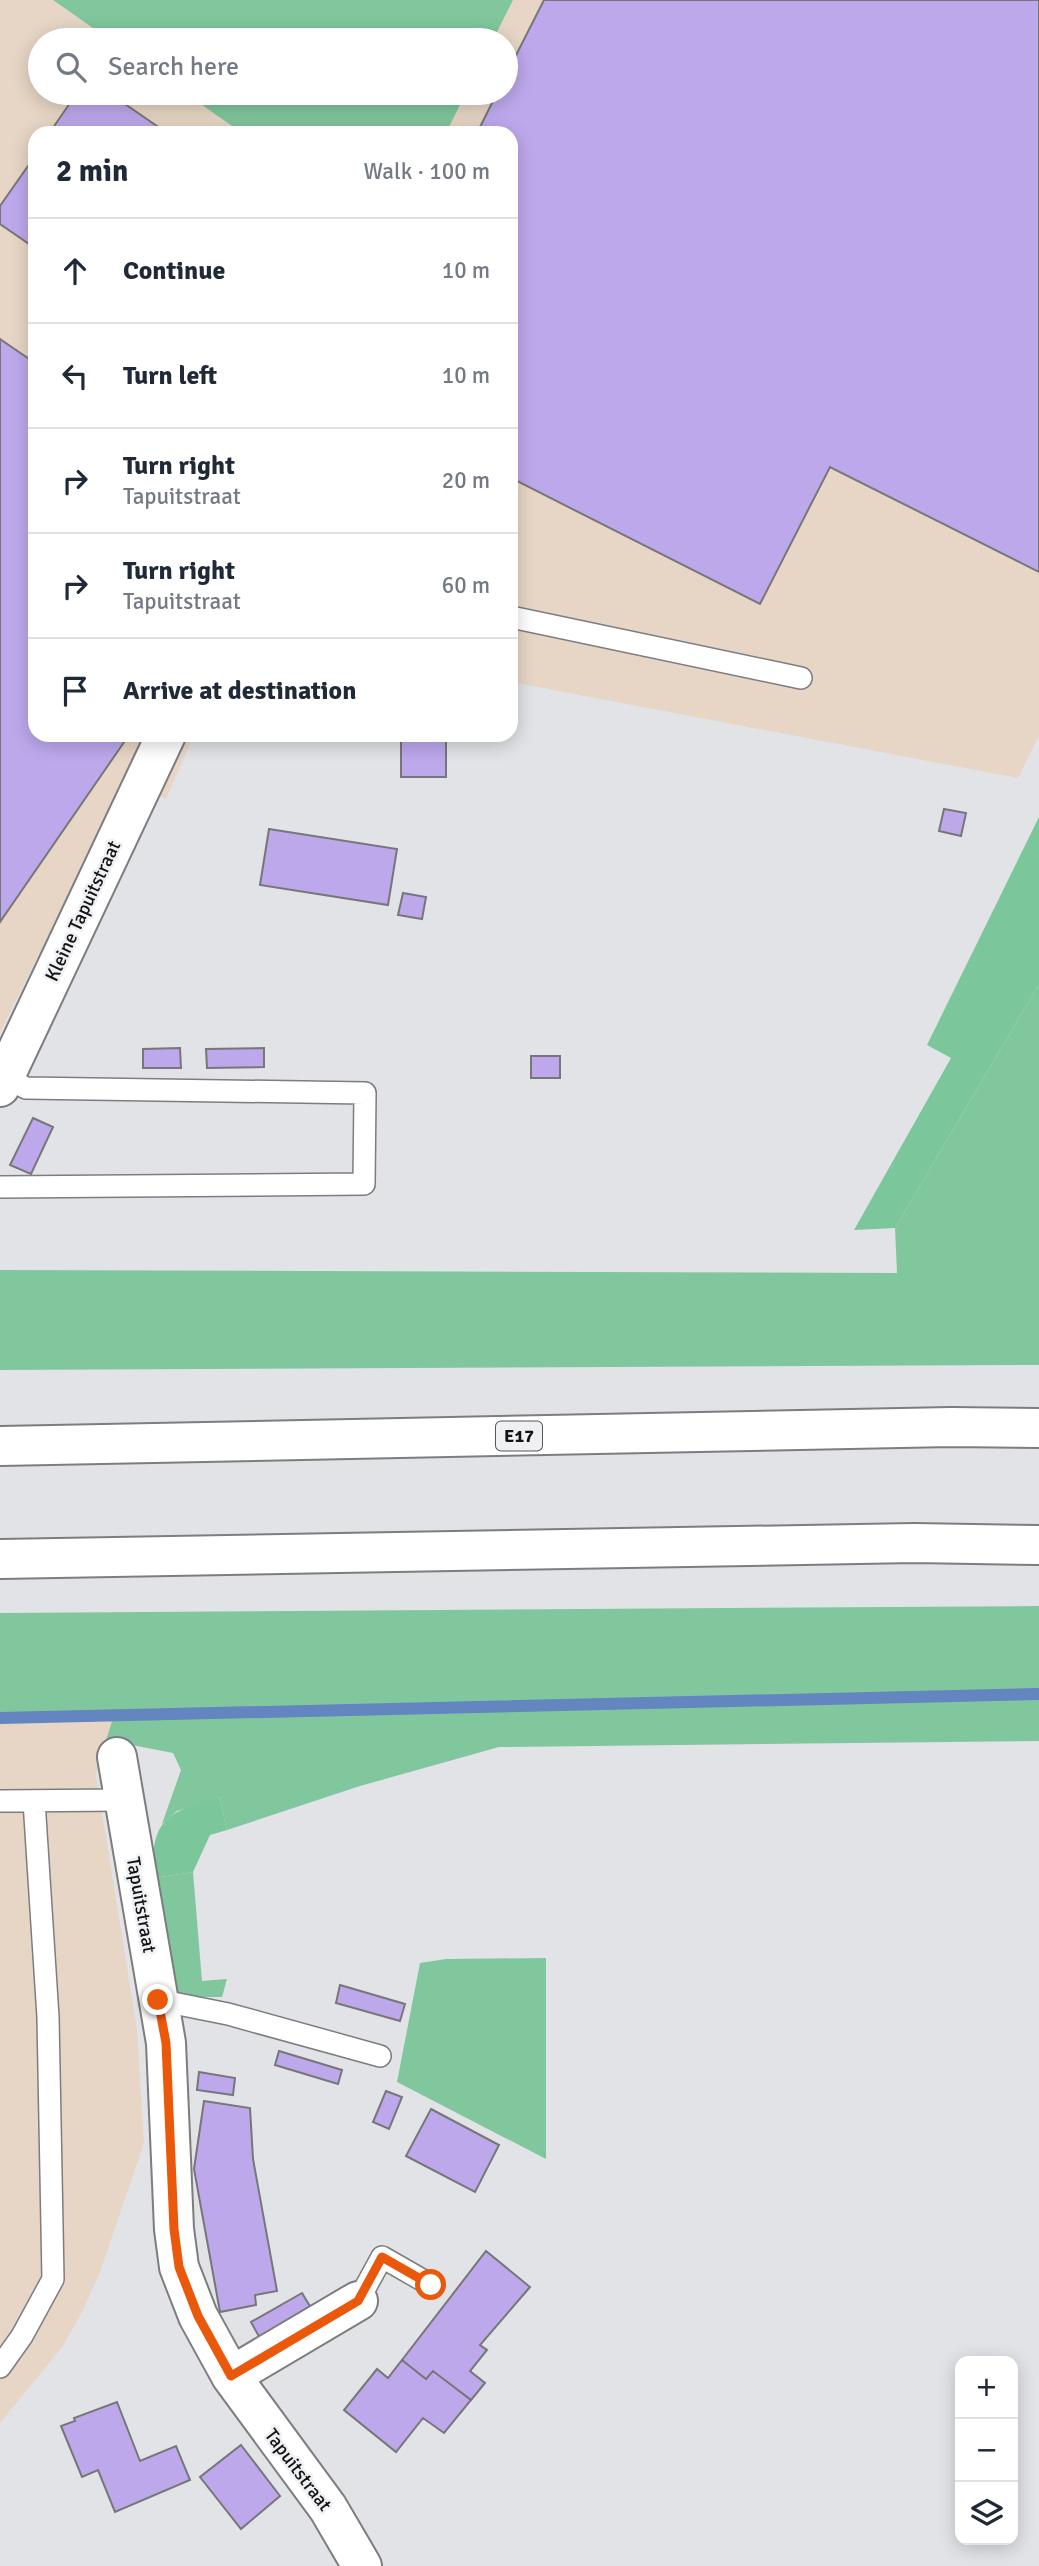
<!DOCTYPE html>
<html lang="en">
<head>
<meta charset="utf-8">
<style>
  :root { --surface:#fff; --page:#f2f2f3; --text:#1f2937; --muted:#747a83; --line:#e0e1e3 }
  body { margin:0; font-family:Signika,sans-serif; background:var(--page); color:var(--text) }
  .controls { position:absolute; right:21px; bottom:21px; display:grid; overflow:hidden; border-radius:14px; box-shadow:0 4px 18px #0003 }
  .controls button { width:63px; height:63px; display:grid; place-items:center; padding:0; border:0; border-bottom:2px solid var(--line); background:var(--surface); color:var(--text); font:35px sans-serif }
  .stop { position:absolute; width:21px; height:21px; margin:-16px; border:5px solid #ea580c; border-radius:50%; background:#fff }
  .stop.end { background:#ea580c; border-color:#fff; box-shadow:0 2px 7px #0008 }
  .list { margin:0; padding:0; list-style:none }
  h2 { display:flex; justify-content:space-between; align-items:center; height:91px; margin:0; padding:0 28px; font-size:30px }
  h2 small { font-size:23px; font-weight:400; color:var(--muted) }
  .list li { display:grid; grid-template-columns:46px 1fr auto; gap:21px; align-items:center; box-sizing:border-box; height:105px; padding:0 28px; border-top:2px solid var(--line) }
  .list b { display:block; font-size:26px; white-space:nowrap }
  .list p { margin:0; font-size:23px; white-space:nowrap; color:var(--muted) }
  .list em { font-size:23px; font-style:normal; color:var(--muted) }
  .icon { flex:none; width:38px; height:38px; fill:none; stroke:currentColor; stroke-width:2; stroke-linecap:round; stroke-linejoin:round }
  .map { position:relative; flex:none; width:1039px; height:2566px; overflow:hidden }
  .search { position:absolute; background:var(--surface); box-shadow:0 4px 18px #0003; left:28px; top:28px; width:490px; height:77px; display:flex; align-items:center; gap:18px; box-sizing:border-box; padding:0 24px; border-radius:38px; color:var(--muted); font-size:26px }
  .panel { position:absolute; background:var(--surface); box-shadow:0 4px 18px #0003; left:28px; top:126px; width:490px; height:616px; border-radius:21px }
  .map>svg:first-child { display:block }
  .commercial { fill:#e7d6c5 }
  .green { fill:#81c79d }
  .forest { fill:#7cc69b }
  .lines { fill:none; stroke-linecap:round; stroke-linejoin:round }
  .stream { stroke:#6385c0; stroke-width:12 }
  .building { fill:#bda8ec; stroke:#777679; stroke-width:2 }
  .service-casing { stroke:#7d7d80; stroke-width:24 }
  .minor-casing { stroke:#7d7d80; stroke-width:42 }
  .motorway-casing { stroke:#7d7d80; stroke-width:42 }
  .service { stroke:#fff; stroke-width:21 }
  .minor { stroke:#fff; stroke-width:38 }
  .motorway { stroke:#fff; stroke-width:38 }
  .route { stroke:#ea580c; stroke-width:9 }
  .labels { text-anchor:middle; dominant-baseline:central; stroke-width:5; stroke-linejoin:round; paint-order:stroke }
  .shield { fill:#eff0f3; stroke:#555557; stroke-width:2 }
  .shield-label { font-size:18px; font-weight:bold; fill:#131314 }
  .street-label { font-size:19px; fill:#131314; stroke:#eff0f3 }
</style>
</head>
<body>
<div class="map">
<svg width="1039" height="2566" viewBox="0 0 1039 2566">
  <rect width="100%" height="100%" fill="#e2e3e6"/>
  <path class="commercial" d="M 0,0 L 53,0 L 110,40 L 40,40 L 40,93 L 185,93 L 242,133 L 35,133 L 35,735 L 194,735 L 166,799 L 125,779 L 0,1033 Z
    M 513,0 L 1039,0 L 1039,735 L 1018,778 L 511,682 L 511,133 L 446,133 L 466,93 L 506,93 L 506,40 L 493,40 Z
    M 115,1715 L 96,1775 L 137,2029 L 144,2143 L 100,2272 L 83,2310 L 63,2346 L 0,2423 L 0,1718 Z"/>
  <path class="green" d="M 53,0 L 513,0 L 493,40 L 110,40 Z
    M 185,93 L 466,93 L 446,133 L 242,133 Z
    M 1039,984 L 1039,1365 L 0,1370 L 0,1270 L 897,1273 L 895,1228 Z
    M 1039,1606 L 1039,1741 L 499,1747 L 360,1786 L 227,1830 L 219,1797 L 177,1811 L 162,1824 L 181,1770 L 173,1753 L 106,1740 L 114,1715 L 0,1718 L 0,1613 Z
    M 193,1872 L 202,1981 L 227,1979 L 222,1997 L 187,1997 L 176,1991 L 154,1878 Z
    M 546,1958 L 546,2159 L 397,2082 L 420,1963 L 446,1959 Z"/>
  <path class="forest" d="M 1039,817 L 1039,984 L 895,1228 L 854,1230 L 951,1058 L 927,1045 Z
    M 219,1797 L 227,1830 L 210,1835 L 193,1872 L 154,1878 C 149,1821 167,1811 219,1797 Z"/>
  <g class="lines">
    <path class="stream" d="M 0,1718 L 1039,1694"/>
  </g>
  <path class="building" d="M 544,0 L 1039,0 L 1039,572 L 830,467 L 760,604 L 511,478 L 511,133 L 477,133 L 497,93 L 506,93 L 506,75 Z
    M 77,93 L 109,93 L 167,133 L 52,133 L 50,132 Z
    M 28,166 L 35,170 L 35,248 L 0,224 L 0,206 Z
    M 0,339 L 35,363 L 35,735 L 129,735 L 0,922 Z
    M 401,739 L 446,739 L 446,777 L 401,777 Z
    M 944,809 L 966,813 L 961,836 L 939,831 Z
    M 269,829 L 397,849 L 388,905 L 260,885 Z
    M 403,893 L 426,897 L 422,919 L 398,915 Z
    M 180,1048 L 181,1068 L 143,1068 L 143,1049 Z
    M 264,1048 L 264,1067 L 207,1068 L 206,1049 Z
    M 531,1056 L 560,1056 L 560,1078 L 531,1078 Z
    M 33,1118 L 53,1127 L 31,1174 L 10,1165 Z
    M 340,1985 L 405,2004 L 400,2021 L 336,2003 Z
    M 279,2051 L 342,2070 L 338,2084 L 275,2065 Z
    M 199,2072 L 235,2078 L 233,2095 L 197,2090 Z
    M 386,2091 L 402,2097 L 389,2129 L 373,2122 Z
    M 204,2101 L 250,2108 L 253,2159 L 277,2291 L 255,2295 L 256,2305 L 220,2312 L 194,2169 Z
    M 431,2109 L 499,2145 L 475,2192 L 406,2156 Z
    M 486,2251 L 530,2287 L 480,2345 L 487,2350 L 470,2371 L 485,2383 L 471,2400 L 433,2371 L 426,2379 L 402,2360 Z
    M 302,2293 L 314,2313 L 262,2342 L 251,2322 Z
    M 402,2360 L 426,2379 L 433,2371 L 471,2400 L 444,2433 L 423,2418 L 396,2452 L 344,2410 L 377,2369 L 388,2378 Z
    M 117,2402 L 140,2461 L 176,2446 L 190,2480 L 115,2512 L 98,2470 L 82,2477 L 61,2426 L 75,2421 L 74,2418 Z
    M 241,2445 L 280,2496 L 241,2529 L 200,2477 Z"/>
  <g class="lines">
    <g class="service-casing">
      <path id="service" d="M 511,617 L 801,678
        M 0,1187 L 364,1184 L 365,1093 L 26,1088 L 5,1077
        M 0,1801 L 123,1800
        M 158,2000 L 228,2014 L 380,2056
        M 358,2301 L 382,2257 L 431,2285
        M 0,2367 L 22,2336 L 53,2279 L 48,2017 L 34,1801"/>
    </g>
    <g class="minor-casing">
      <path id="minor" d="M 0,1087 L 166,735
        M 117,1757 L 166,2043 L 174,2229 L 179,2267 L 198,2316 L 231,2376 L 328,2508 L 362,2566
        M 231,2376 L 358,2301"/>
    </g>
    <g class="motorway-casing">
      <path id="motorway" d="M 0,1446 L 951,1427 L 1039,1428
        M 0,1559 L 914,1543 L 1039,1545"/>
    </g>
    <use href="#service" class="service"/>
    <use href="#minor" class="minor"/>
    <use href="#motorway" class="motorway"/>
  </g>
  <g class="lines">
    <path class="route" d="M 158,2000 L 166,2043 L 174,2229 L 179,2267 L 198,2316 L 231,2376 L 358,2301 L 382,2257 L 431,2285"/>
  </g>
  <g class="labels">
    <rect class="shield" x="496" y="1421.5" width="46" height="29" rx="5"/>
    <g class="shield-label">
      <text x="519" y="1436">E17</text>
    </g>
    <g class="street-label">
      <text transform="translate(83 911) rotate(-65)">Kleine Tapuitstraat</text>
      <text transform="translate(141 1905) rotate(80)">Tapuitstraat</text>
      <text transform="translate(298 2470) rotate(53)">Tapuitstraat</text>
    </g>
  </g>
</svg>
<div class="controls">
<button>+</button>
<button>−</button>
<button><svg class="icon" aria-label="layers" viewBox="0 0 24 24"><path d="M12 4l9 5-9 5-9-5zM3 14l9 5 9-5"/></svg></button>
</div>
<div class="stop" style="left:431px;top:2285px"></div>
<div class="stop end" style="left:158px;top:2000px"></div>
<div class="search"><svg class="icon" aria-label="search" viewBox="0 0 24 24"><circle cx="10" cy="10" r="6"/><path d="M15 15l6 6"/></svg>Search here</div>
<section class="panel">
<h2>2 min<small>Walk · 100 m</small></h2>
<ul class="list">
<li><svg class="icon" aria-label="ahead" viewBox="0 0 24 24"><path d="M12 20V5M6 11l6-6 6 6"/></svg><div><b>Continue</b></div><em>10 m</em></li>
<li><svg class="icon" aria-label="left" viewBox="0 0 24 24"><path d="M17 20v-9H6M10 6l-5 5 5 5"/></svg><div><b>Turn left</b></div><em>10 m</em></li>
<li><svg class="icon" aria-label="right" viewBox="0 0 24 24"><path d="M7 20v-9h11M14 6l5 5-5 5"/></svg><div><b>Turn right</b><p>Tapuitstraat</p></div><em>20 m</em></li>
<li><svg class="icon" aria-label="right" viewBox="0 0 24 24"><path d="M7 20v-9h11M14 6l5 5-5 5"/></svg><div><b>Turn right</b><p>Tapuitstraat</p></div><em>60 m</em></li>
<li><svg class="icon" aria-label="arrive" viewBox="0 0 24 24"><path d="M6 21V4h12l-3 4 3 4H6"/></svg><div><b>Arrive at destination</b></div></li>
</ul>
</section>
</div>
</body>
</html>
